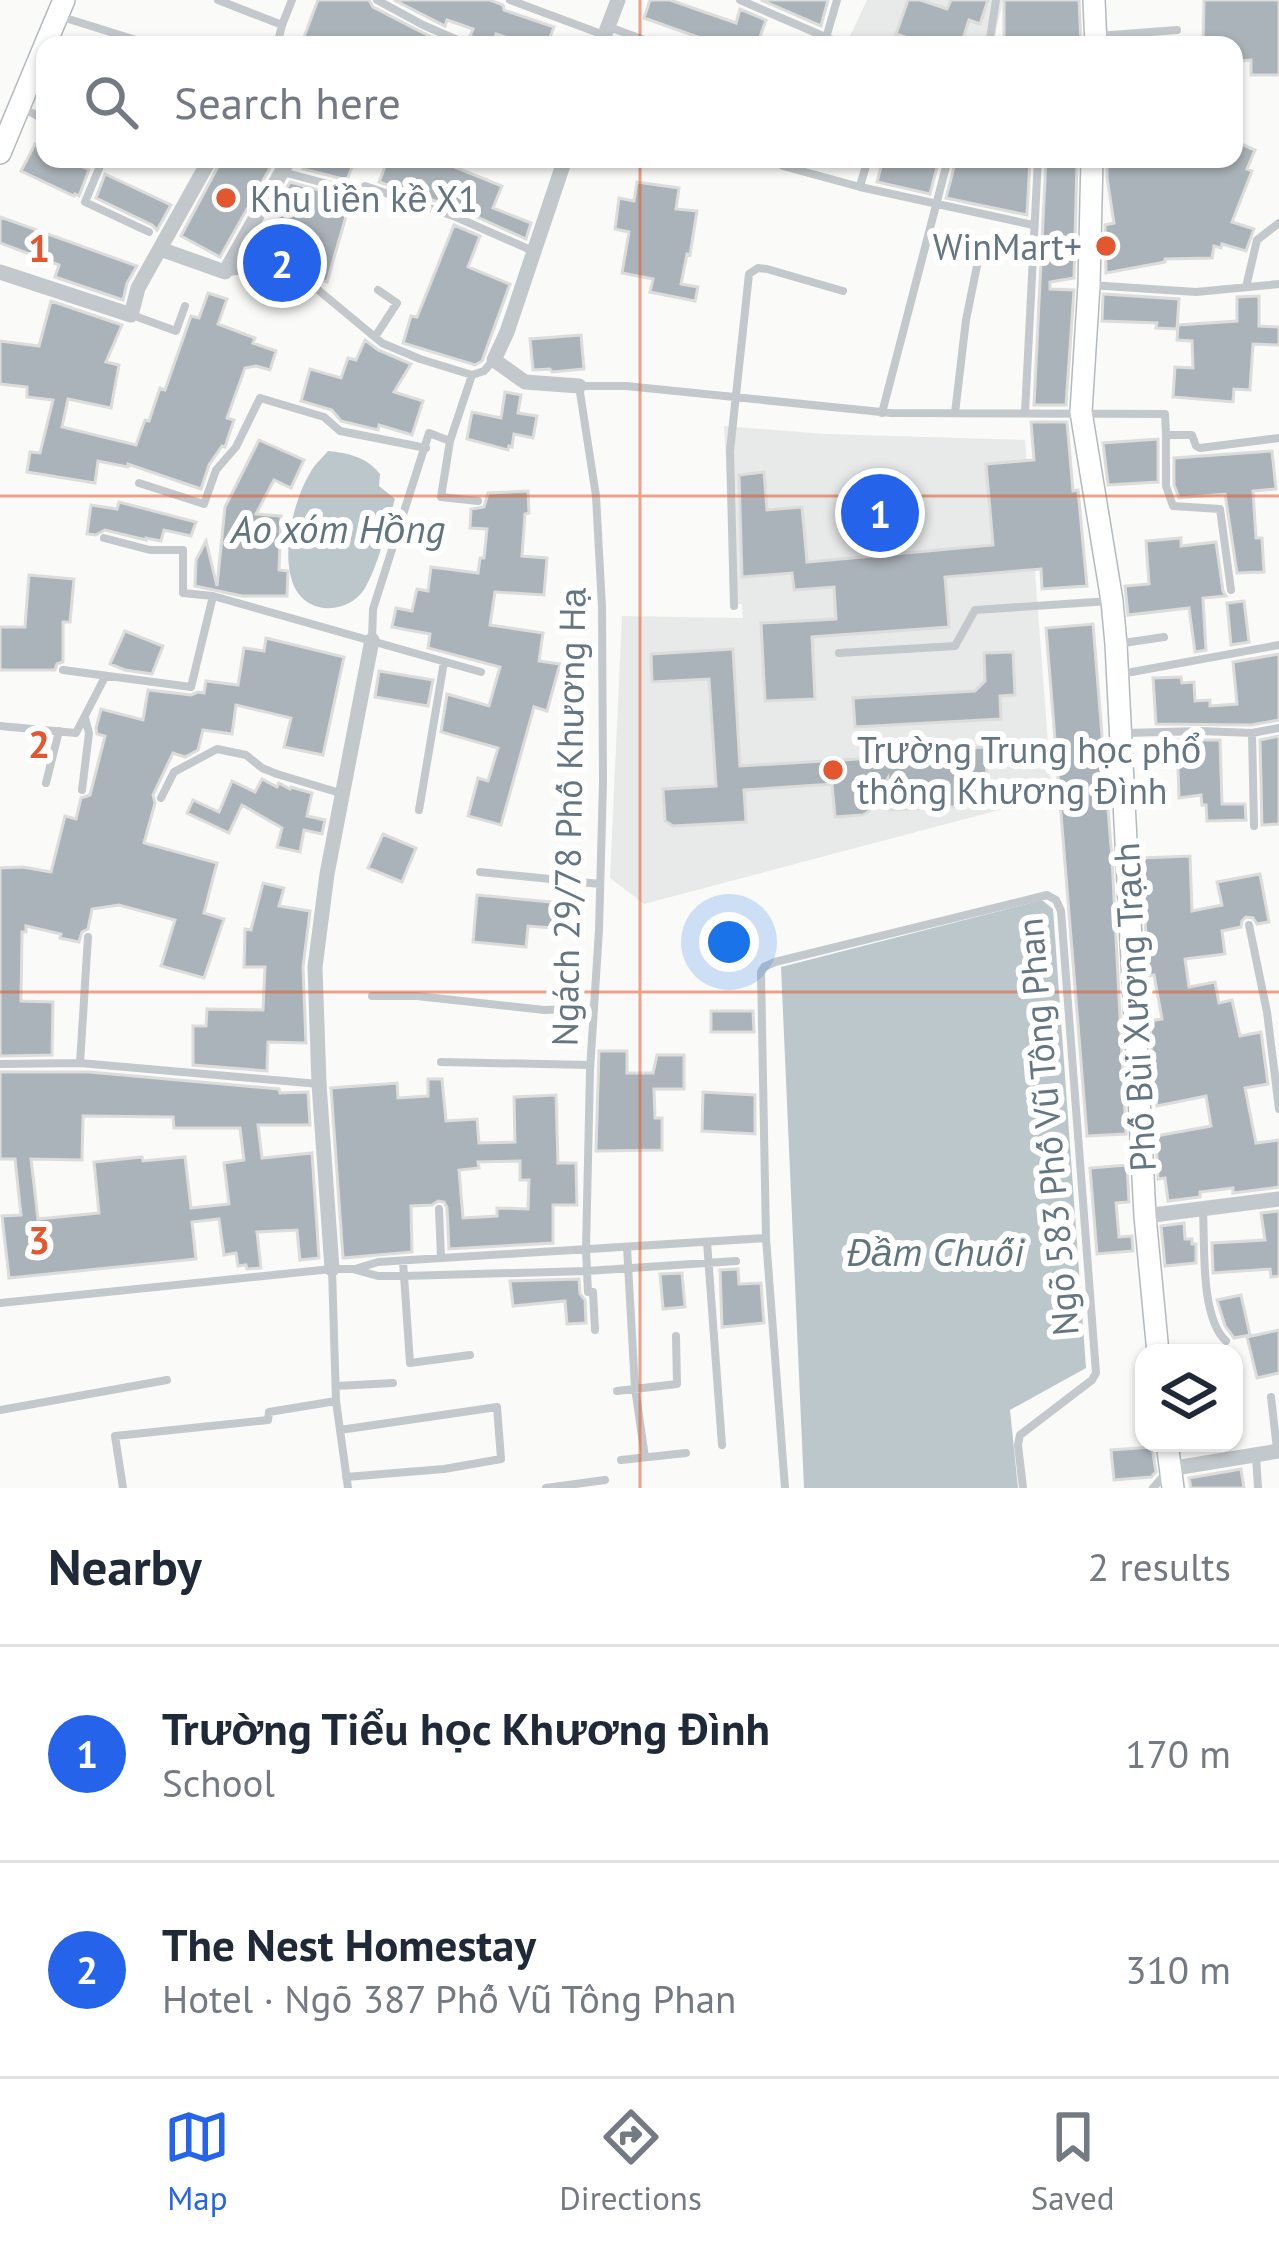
<!DOCTYPE html>
<html lang="en">
<head>
<meta charset="utf-8">
<style>
  :root { --surface:#fff; --page:#f6f6f7; --text:#1f2937; --muted:#747a83; --line:#e0e1e3; --accent:#2563eb }
  body { margin:0; font-family:"PT Sans",sans-serif; background:var(--page); color:var(--text) }
  .controls { position:absolute; right:36px; bottom:36px; display:grid; overflow:hidden; border-radius:24px; box-shadow:0 3px 9px #0004 }
  .controls button { width:108px; height:108px; display:grid; place-items:center; padding:0; border:0; border-bottom:3px solid var(--line); background:var(--surface); color:var(--text); font:60px sans-serif }
  .you { position:absolute; left:729px; top:942px; width:42px; height:42px; margin:-30px; border:9px solid #fff; border-radius:50%; background:#1a73e8; box-shadow:0 0 0 18px #1a73e833 }
  .badge { display:grid; place-items:center; width:78px; height:78px; border-radius:50%; background:var(--accent); color:#fff; font-size:39px; font-weight:700 }
  .pin { position:absolute; translate:-50% -50%; border:6px solid #fff; box-shadow:0 3px 12px #0006 }
  .list { margin:0; padding:0; list-style:none }
  h2 { display:flex; justify-content:space-between; align-items:center; height:156px; margin:0; padding:0 48px; font-size:51px }
  h2 small { font-size:39px; font-weight:400; color:var(--muted) }
  .list li { display:grid; grid-template-columns:78px 1fr auto; gap:36px; align-items:center; box-sizing:border-box; height:216px; padding:0 48px; border-top:3px solid var(--line) }
  .list b { display:block; font-size:45px; white-space:nowrap }
  .list p { margin:0; font-size:39px; white-space:nowrap; color:var(--muted) }
  .list em { font-size:39px; font-style:normal; color:var(--muted) }
  .icon { flex:none; width:66px; height:66px; fill:none; stroke:currentColor; stroke-width:2; stroke-linecap:round; stroke-linejoin:round }
  .map { position:relative; flex:none; width:1279px; height:1488px; overflow:hidden }
  .search { position:absolute; background:var(--surface); box-shadow:0 3px 9px #0004; left:36px; right:36px; top:36px; height:132px; display:flex; align-items:center; gap:30px; box-sizing:border-box; padding:0 42px; border-radius:24px; color:var(--muted); font-size:45px }
  .sheet { height:588px; background:var(--surface) }
  nav { display:flex; justify-content:space-around; align-items:center; box-sizing:border-box; height:168px; border-top:3px solid var(--line); background:var(--surface); font-size:33px; color:var(--muted) }
  nav a { display:grid; justify-items:center; gap:6px }
  nav .on { color:var(--accent) }
  .map>svg:first-child { display:block }
  .built { fill:#e8e9e9 }
  .water { fill:#bbc7cb }
  .building { fill:#aab3b9; stroke:#dcdcda; stroke-width:3; fill-rule:evenodd }
  .lines { fill:none; stroke-linecap:round; stroke-linejoin:round }
  .secondary-casing { stroke:#b3babf; stroke-width:24 }
  .lane { stroke:#c3c8cc; stroke-width:8 }
  .street { stroke:#c3c8cc; stroke-width:15 }
  .secondary { stroke:#fff; stroke-width:21 }
  .grid { fill:none; stroke:#e4572e; stroke-width:3; stroke-opacity:0.55 }
  .poi-dot { fill:#e4572e; stroke:#fff; stroke-width:4.5 }
  .labels { text-anchor:middle; dominant-baseline:central; stroke-width:12; stroke-linejoin:round; paint-order:stroke }
  .poi-label { font-size:36px; fill:#657683; stroke:#fff; text-anchor:start }
  .street-label { font-size:36px; fill:#657683; stroke:#fff }
  .water-label { font-size:39px; font-style:italic; fill:#60757c; stroke:#fff }
  .grid-label { font-size:39px; text-anchor:middle; font-weight:bold; fill:#e4572e; stroke:#fff; stroke-width:12; stroke-linejoin:round; paint-order:stroke }
</style>
</head>
<body>
<div class="map">
<svg width="1279" height="1488" viewBox="0 0 1279 1488">
  <rect width="100%" height="100%" fill="#fafaf8"/>
  <path class="built" d="M 867,0 L 1003,0 L 995,35 L 995,45 L 860,45 L 848,40 Z
    M 724,426 L 826,434 L 1025,440 L 1052,796 L 644,904 L 610,878 L 622,616 L 743,618 L 742,604 L 735,604 Z"/>
  <path class="water" d="M 328,451 C 348,453 367,457 380,474 L 379,486 L 395,499 C 386,528 380,562 365,588 C 350,613 311,616 296,590 C 279,560 293,501 310,473 C 314,465 322,458 328,451 Z
    M 1042,900 L 1053,909 L 1086,1368 L 1010,1410 L 1018,1488 L 804,1488 L 781,967 Z"/>
  <path class="building" d="M 318,0 L 369,0 L 373,7 L 439,41 L 438,45 L 310,45 L 302,42 Z
    M 394,0 L 490,0 L 503,5 L 504,10 L 554,27 L 547,45 L 529,45 L 496,34 L 493,44 L 470,36 L 473,29 L 447,20 L 445,26 Z
    M 650,0 L 670,0 L 736,23 L 740,9 L 766,20 L 757,45 L 720,45 L 644,18 Z
    M 761,0 L 828,0 L 821,26 Z
    M 908,0 L 920,0 L 947,9 L 951,0 L 988,0 L 980,24 L 969,20 L 961,45 L 929,45 L 896,34 Z
    M 1004,0 L 1079,0 L 1081,45 L 1004,45 Z
    M 1204,0 L 1279,0 L 1279,75 L 1251,75 L 1251,60 L 1234,61 L 1234,45 L 1203,45 Z
    M 1234,141 L 1255,150 L 1247,169 L 1252,171 L 1232,222 L 1254,229 L 1246,251 L 1222,244 L 1221,248 L 1214,246 L 1212,258 L 1165,259 L 1165,262 L 1106,273 L 1105,225 L 1114,223 L 1107,178 L 1107,162 L 1152,164 L 1152,159 L 1234,159 Z
    M 35,144 L 45,149 L 45,159 L 66,159 L 89,170 L 79,196 L 75,194 L 74,196 L 21,171 Z
    M 222,159 L 269,159 L 274,161 L 220,257 L 181,236 Z
    M 307,159 L 355,159 L 347,180 L 303,169 Z
    M 388,159 L 435,159 L 502,186 L 493,208 L 531,223 L 526,239 L 459,209 L 379,182 Z
    M 883,159 L 939,159 L 930,194 L 877,182 Z
    M 956,159 L 1030,159 L 1027,215 L 946,198 Z
    M 1046,159 L 1077,159 L 1074,278 L 1050,282 L 1050,289 L 1074,290 L 1066,405 L 1034,405 Z
    M 105,174 L 171,205 L 157,230 L 152,225 L 96,198 Z
    M 290,182 L 351,199 L 327,282 L 265,262 L 279,201 Z
    M 637,182 L 679,188 L 676,209 L 697,211 L 690,255 L 687,254 L 681,284 L 698,287 L 695,301 L 650,292 L 653,279 L 622,273 L 629,232 L 615,229 L 619,198 L 634,201 Z
    M 0,217 L 137,266 L 127,283 L 123,300 L 55,277 L 59,265 L 0,243 Z
    M 454,225 L 480,236 L 468,267 L 510,284 L 482,361 L 475,365 L 403,343 L 411,316 L 417,317 Z
    M 208,293 L 227,299 L 218,324 L 255,338 L 253,343 L 276,351 L 270,370 L 256,366 L 245,368 L 227,418 L 234,420 L 225,447 L 222,446 L 209,465 L 201,489 L 128,464 L 128,467 L 98,461 L 95,483 L 27,472 L 30,452 L 40,453 L 53,400 L 27,397 L 27,387 L 0,384 L 0,341 L 39,346 L 51,301 L 122,325 L 106,362 L 119,365 L 111,408 L 68,399 L 62,427 L 136,445 L 145,420 L 149,421 L 160,388 L 165,390 L 191,316 L 199,318 Z
    M 1103,294 L 1179,299 L 1177,329 L 1156,328 L 1157,323 L 1102,321 Z
    M 1259,296 L 1259,326 L 1279,327 L 1279,345 L 1253,344 L 1250,390 L 1234,389 L 1233,402 L 1173,397 L 1175,367 L 1193,368 L 1192,341 L 1177,340 L 1178,325 L 1237,321 L 1237,297 Z
    M 581,335 L 584,369 L 552,372 L 550,369 L 533,370 L 530,339 Z
    M 365,340 L 378,350 L 411,364 L 394,392 L 423,401 L 412,435 L 379,425 L 378,430 L 341,421 L 332,410 L 301,401 L 310,369 L 341,378 L 348,358 L 356,360 Z
    M 505,392 L 521,395 L 518,413 L 537,416 L 533,438 L 514,434 L 512,447 L 509,446 L 508,450 L 467,439 L 472,412 L 501,418 Z
    M 1031,422 L 1067,422 L 1073,491 L 1078,490 L 1087,586 L 1042,589 L 1041,569 L 945,577 L 949,627 L 812,637 L 815,699 L 765,701 L 761,623 L 836,619 L 834,587 L 794,590 L 792,573 L 742,577 L 739,475 L 764,472 L 767,510 L 802,507 L 807,562 L 993,545 L 986,464 L 1034,460 Z
    M 1158,439 L 1158,482 L 1108,485 L 1103,443 Z
    M 259,440 L 304,460 L 291,488 L 274,480 L 256,514 L 281,516 L 279,570 L 288,571 L 287,596 L 242,596 L 195,586 L 196,560 L 206,541 L 217,586 L 225,507 Z
    M 1272,451 L 1276,489 L 1253,491 L 1256,538 L 1262,538 L 1264,572 L 1237,573 L 1225,494 L 1179,498 L 1174,485 L 1174,458 Z
    M 528,491 L 529,513 L 525,514 L 522,556 L 547,558 L 544,595 L 495,592 L 490,625 L 543,633 L 539,661 L 560,664 L 547,711 L 534,707 L 501,825 L 468,816 L 478,778 L 488,781 L 498,748 L 441,732 L 447,694 L 489,706 L 500,667 L 428,648 L 430,634 L 392,627 L 396,608 L 412,611 L 417,589 L 428,591 L 431,567 L 478,573 L 480,558 L 484,558 L 487,529 L 470,528 L 471,509 L 484,507 L 488,493 Z
    M 119,502 L 196,522 L 191,536 L 164,530 L 161,541 L 146,538 L 146,540 L 105,530 L 96,535 L 87,534 L 91,505 L 117,509 Z
    M 1181,538 L 1181,546 L 1216,542 L 1223,591 L 1226,596 L 1203,598 L 1206,650 L 1195,652 L 1189,608 L 1128,615 L 1125,586 L 1149,584 L 1146,541 Z
    M 29,575 L 74,579 L 70,622 L 63,622 L 63,662 L 57,664 L 55,670 L 0,670 L 0,627 L 25,627 Z
    M 1244,601 L 1249,642 L 1231,645 L 1227,603 Z
    M 1093,624 L 1112,859 L 1126,1134 L 1087,1136 L 1046,628 Z
    M 125,631 L 163,646 L 152,674 L 125,670 L 110,664 Z
    M 266,638 L 344,657 L 323,755 L 284,747 L 291,718 L 236,705 L 232,734 L 203,730 L 198,750 L 185,757 L 173,753 L 153,795 L 155,803 L 144,843 L 217,863 L 204,913 L 224,919 L 204,978 L 161,966 L 175,920 L 119,905 L 92,909 L 88,929 L 82,932 L 79,942 L 60,938 L 61,934 L 26,926 L 26,932 L 22,932 L 21,1001 L 53,1002 L 52,1055 L 0,1056 L 0,868 L 23,867 L 51,872 L 65,816 L 76,819 L 81,798 L 90,795 L 105,736 L 97,734 L 96,728 L 101,709 L 143,720 L 148,690 L 191,695 L 198,692 L 204,693 L 206,681 L 238,685 L 244,648 L 264,651 Z
    M 733,649 L 740,766 L 891,757 L 891,753 L 985,747 L 989,805 L 890,810 L 888,778 L 868,812 L 863,815 L 835,817 L 832,784 L 744,790 L 746,822 L 673,826 L 665,821 L 663,789 L 716,786 L 709,679 L 652,682 L 651,654 Z
    M 1013,652 L 1015,695 L 1000,696 L 1001,719 L 855,727 L 853,698 L 975,691 L 985,681 L 984,653 Z
    M 1279,654 L 1279,720 L 1251,725 L 1156,724 L 1153,678 L 1181,677 L 1182,683 L 1194,682 L 1195,701 L 1210,700 L 1210,706 L 1237,704 L 1233,662 Z
    M 379,671 L 433,680 L 428,706 L 375,697 Z
    M 1279,736 L 1279,824 L 1262,825 L 1260,740 Z
    M 1177,740 L 1220,740 L 1222,804 L 1245,804 L 1246,820 L 1207,821 L 1206,805 L 1202,805 L 1201,795 L 1179,798 Z
    M 262,779 L 277,787 L 279,783 L 290,789 L 291,787 L 312,793 L 307,816 L 325,820 L 322,834 L 304,830 L 300,852 L 277,847 L 282,828 L 242,805 L 229,833 L 187,813 L 193,800 L 219,812 L 232,781 L 255,792 Z
    M 383,834 L 416,848 L 402,882 L 368,868 Z
    M 1190,856 L 1192,911 L 1222,905 L 1217,882 L 1260,874 L 1269,922 L 1257,924 L 1253,918 L 1246,917 L 1242,921 L 1241,927 L 1222,931 L 1225,954 L 1185,959 L 1189,987 L 1215,982 L 1219,1003 L 1232,1000 L 1240,1036 L 1261,1032 L 1268,1084 L 1245,1088 L 1256,1143 L 1279,1140 L 1279,1187 L 1233,1193 L 1233,1188 L 1200,1192 L 1200,1197 L 1168,1201 L 1165,1178 L 1158,1179 L 1156,1136 L 1211,1126 L 1206,1096 L 1157,1106 L 1153,1087 L 1150,1021 L 1162,1019 L 1154,975 L 1148,976 L 1142,858 Z
    M 263,883 L 284,888 L 279,906 L 310,911 L 303,967 L 306,1043 L 268,1042 L 267,1071 L 193,1065 L 193,1026 L 206,1026 L 207,1009 L 263,1010 L 265,967 L 244,967 L 245,929 L 251,930 Z
    M 477,895 L 530,900 L 582,905 L 553,928 L 528,926 L 526,947 L 473,942 Z
    M 711,1011 L 753,1011 L 754,1032 L 711,1032 Z
    M 599,1051 L 627,1051 L 627,1073 L 653,1073 L 657,1055 L 684,1055 L 684,1089 L 654,1089 L 655,1118 L 662,1118 L 662,1150 L 596,1151 Z
    M 0,1072 L 89,1072 L 279,1089 L 280,1093 L 308,1092 L 310,1125 L 258,1125 L 262,1158 L 312,1153 L 319,1258 L 300,1260 L 297,1230 L 257,1232 L 261,1268 L 247,1269 L 246,1265 L 238,1266 L 236,1253 L 224,1255 L 219,1219 L 192,1222 L 196,1259 L 9,1278 L 2,1216 L 21,1215 L 15,1159 L 0,1159 ZM 83,1116 L 173,1117 L 174,1128 L 240,1128 L 244,1160 L 224,1163 L 229,1204 L 191,1208 L 185,1157 L 143,1161 L 142,1157 L 94,1162 L 99,1213 L 38,1219 L 31,1159 L 82,1160 Z
    M 428,1079 L 442,1079 L 446,1121 L 477,1119 L 479,1143 L 515,1142 L 514,1097 L 556,1095 L 558,1163 L 576,1163 L 577,1205 L 553,1205 L 553,1243 L 449,1249 L 447,1208 L 444,1202 L 438,1201 L 432,1205 L 411,1206 L 412,1252 L 343,1258 L 331,1088 L 397,1083 L 398,1098 L 428,1096 ZM 520,1161 L 520,1180 L 529,1180 L 528,1209 L 497,1208 L 497,1216 L 463,1218 L 459,1170 L 479,1168 L 478,1162 Z
    M 703,1092 L 755,1095 L 755,1134 L 702,1131 Z
    M 1127,1165 L 1129,1202 L 1116,1203 L 1119,1237 L 1132,1236 L 1133,1251 L 1097,1254 L 1090,1168 Z
    M 1279,1211 L 1279,1276 L 1271,1277 L 1270,1269 L 1213,1273 L 1212,1243 L 1265,1240 L 1261,1213 Z
    M 1184,1223 L 1185,1239 L 1192,1239 L 1192,1244 L 1196,1244 L 1196,1263 L 1165,1266 L 1161,1226 Z
    M 738,1269 L 739,1284 L 761,1283 L 764,1323 L 722,1327 L 720,1270 Z
    M 682,1273 L 685,1307 L 663,1309 L 660,1274 Z
    M 579,1279 L 580,1294 L 585,1300 L 586,1323 L 567,1324 L 565,1301 L 513,1306 L 510,1281 Z
    M 1241,1295 L 1250,1335 L 1234,1338 L 1225,1326 L 1217,1300 Z
    M 1279,1330 L 1279,1373 L 1257,1378 L 1247,1337 Z
    M 1152,1447 L 1156,1472 L 1151,1477 L 1114,1480 L 1111,1450 Z
    M 1241,1469 L 1244,1488 L 1191,1488 L 1189,1478 Z"/>
  <g class="lines">
    <g class="secondary-casing">
      <path id="secondary" d="M 1094,0 L 1096,45
        M 45,45 L 64,0
        M 0,153 L 45,45
        M 1092,159 L 1089,285 L 1081,412 L 1112,601 L 1116,644 L 1145,1216 L 1158,1353
        M 1167,1443 L 1173,1488"/>
    </g>
    <path class="lane" d="M 218,0 L 282,25 L 292,0
      M 377,0 L 423,25 L 469,45
      M 510,0 L 604,35
      M 740,0 L 844,45
      M 59,16 L 152,45
      M 609,27 L 658,45
      M 1098,36 L 1177,30
      M 277,45 L 282,25
      M 824,45 L 837,0
      M 989,45 L 996,0
      M 21,107 L 45,120
      M 103,159 L 85,202 L 149,232
      M 785,159 L 783,166 L 860,187 L 1033,225
      M 290,174 L 362,193 L 365,186 L 456,217 L 533,251
      M 860,186 L 868,159
      M 227,272 L 260,269 L 311,284 L 382,343 L 420,359 L 472,375
      M 1090,285 L 1196,292 L 1279,284
      M 1246,287 L 1257,240 L 1279,223
      M 132,315 L 176,331 L 185,306
      M 375,337 L 397,303 L 378,290
      M 882,413 L 948,159
      M 955,413 L 966,320 L 981,246
      M 1025,413 L 1038,159
      M 1166,435 L 1166,486 L 1173,506 L 1220,509 L 1231,590
      M 139,483 L 204,504 L 216,470 L 236,447 L 260,398 L 324,417 L 340,431 L 426,448
      M 478,501 L 441,497 L 450,441 L 472,375 L 484,371 L 493,361
      M 104,538 L 150,550 L 183,550 L 183,593 L 213,596 L 481,672
      M 734,606 L 730,451 L 749,274 L 758,268 L 767,269 L 843,291
      M 372,640 L 373,609 L 429,433 L 450,441
      M 1117,644 L 1164,637
      M 839,653 L 955,646 L 975,610 L 1110,601
      M 63,670 L 191,687 L 213,596
      M 1121,674 L 1279,645
      M 0,726 L 76,733 L 105,677
      M 1126,733 L 1200,731 L 1252,733 L 1279,728
      M 1252,733 L 1254,826
      M 46,783 L 59,731
      M 82,790 L 89,733 L 85,718
      M 161,798 L 174,772 L 217,749 L 246,755 L 262,768 L 277,774 L 340,793
      M 419,810 L 444,662
      M 480,872 L 600,884
      M 1249,925 L 1267,1012 L 1279,1109
      M 372,996 L 417,996 L 544,1010 L 594,1008
      M 441,1062 L 590,1065
      M 80,1063 L 88,937
      M 0,1064 L 80,1063 L 319,1084
      M 439,1209 L 441,1258
      M 1203,1210 C 1205,1245 1200,1317 1226,1341
      M 707,1242 L 722,1445
      M 627,1247 L 635,1388 L 645,1457
      M 403,1261 L 410,1363 L 470,1355
      M 332,1269 L 336,1401 L 348,1488
      M 356,1270 L 378,1276 L 404,1276 L 587,1271 L 736,1261
      M 0,1303 L 332,1269 L 355,1269 L 378,1262 L 766,1238
      M 595,1330 L 593,1292 L 588,1292 L 586,1250 L 590,1070 L 599,930 L 603,782 L 602,607 L 596,496 L 579,386 L 626,386 L 891,413 L 1165,414 L 1166,435 L 1192,435 L 1196,446 L 1200,448 L 1279,438
      M 336,1386 L 393,1383
      M 617,1391 L 677,1384 L 676,1336
      M 1271,1397 L 1277,1449
      M 0,1410 L 167,1380
      M 340,1430 L 497,1407 L 501,1459 L 444,1469 L 346,1477
      M 1256,1456 L 1258,1488
      M 621,1460 L 686,1453
      M 123,1488 L 115,1436 L 268,1420 L 269,1412 L 336,1401
      M 546,1488 L 605,1480
      M 785,1488 L 766,1238 L 761,972 L 764,967 L 775,962 L 1047,895 L 1056,900 L 1061,911 L 1096,1373 L 1092,1380 L 1020,1435 L 1018,1445 L 1023,1488
      M 1153,1488 L 1168,1471"/>
    <path class="street" d="M 601,45 L 618,0
      M 565,159 L 507,332 L 494,360 L 525,382 L 579,386
      M 160,249 L 225,272 L 289,159
      M 0,272 L 131,315 L 138,288 L 210,159
      M 1145,1216 L 1279,1199
      M 332,1269 L 319,1084 L 315,967 L 327,874 L 372,640
      M 1169,1469 L 1279,1451"/>
    <use href="#secondary" class="secondary"/>
  </g>
  <path class="grid" d="M 640,0 L 640,45M 640,159 L 640,1488M 0,496 L 1279,496M 0,992 L 1279,992"/>
  <g class="poi-dot">
    <circle cx="226" cy="198" r="12"/>
    <circle cx="1106" cy="246" r="12"/>
    <circle cx="833" cy="770" r="12"/>
  </g>
  <g class="labels">
    <g class="poi-label">
      <text x="250" y="198">Khu liền kề X1</text>
      <text x="1082" y="246" text-anchor="end">WinMart+</text>
      <text x="857" y="749">Trường Trung học phổ<tspan x="857" dy="41">thông Khương Đình</tspan></text>
    </g>
    <g class="street-label">
      <text transform="translate(568 817) rotate(-89)">Ngách 29/78 Phố Khương Hạ</text>
      <text transform="translate(1134 1007) rotate(-93)">Phố Bùi Xương Trạch</text>
      <text transform="translate(1047 1127) rotate(-95)">Ngõ 583 Phố Vũ Tông Phan</text>
    </g>
    <g class="water-label">
      <text x="338" y="528">Ao xóm Hồng</text>
      <text x="935" y="1251">Đầm Chuối</text>
    </g>
  </g>
  <g class="grid-label">
    <text x="39" y="262">1</text>
    <text x="39" y="758">2</text>
    <text x="39" y="1254">3</text>
  </g>
</svg>
<div class="controls">
<button><svg class="icon" aria-label="layers" viewBox="0 0 24 24"><path d="M12 4l9 5-9 5-9-5zM3 14l9 5 9-5"/></svg></button>
</div>
<div class="you"></div>
<div class="pin badge" style="left:880px;top:513px">1</div>
<div class="pin badge" style="left:282px;top:263px">2</div>
<div class="search"><svg class="icon" aria-label="search" viewBox="0 0 24 24"><circle cx="10" cy="10" r="6"/><path d="M15 15l6 6"/></svg>Search here</div>
</div>
<section class="sheet">
<h2>Nearby<small>2 results</small></h2>
<ul class="list">
<li><span class="badge">1</span><div><b>Trường Tiểu học Khương Đình</b><p>School</p></div><em>170 m</em></li>
<li><span class="badge">2</span><div><b>The Nest Homestay</b><p>Hotel · Ngõ 387 Phố Vũ Tông Phan</p></div><em>310 m</em></li>
</ul>
</section>
<nav>
<a class="on"><svg class="icon" aria-label="map" viewBox="0 0 24 24"><path d="M3 6l6-2 6 2 6-2v14l-6 2-6-2-6 2zM9 4v14M15 6v14"/></svg>Map</a>
<a><svg class="icon" aria-label="directions" viewBox="0 0 24 24"><path d="M12 3l9 9-9 9-9-9zM9 14v-3h6M13 9l2 2-2 2"/></svg>Directions</a>
<a><svg class="icon" aria-label="saved" viewBox="0 0 24 24"><path d="M7 4h10v16l-5-4-5 4z"/></svg>Saved</a>
</nav>
</body>
</html>
